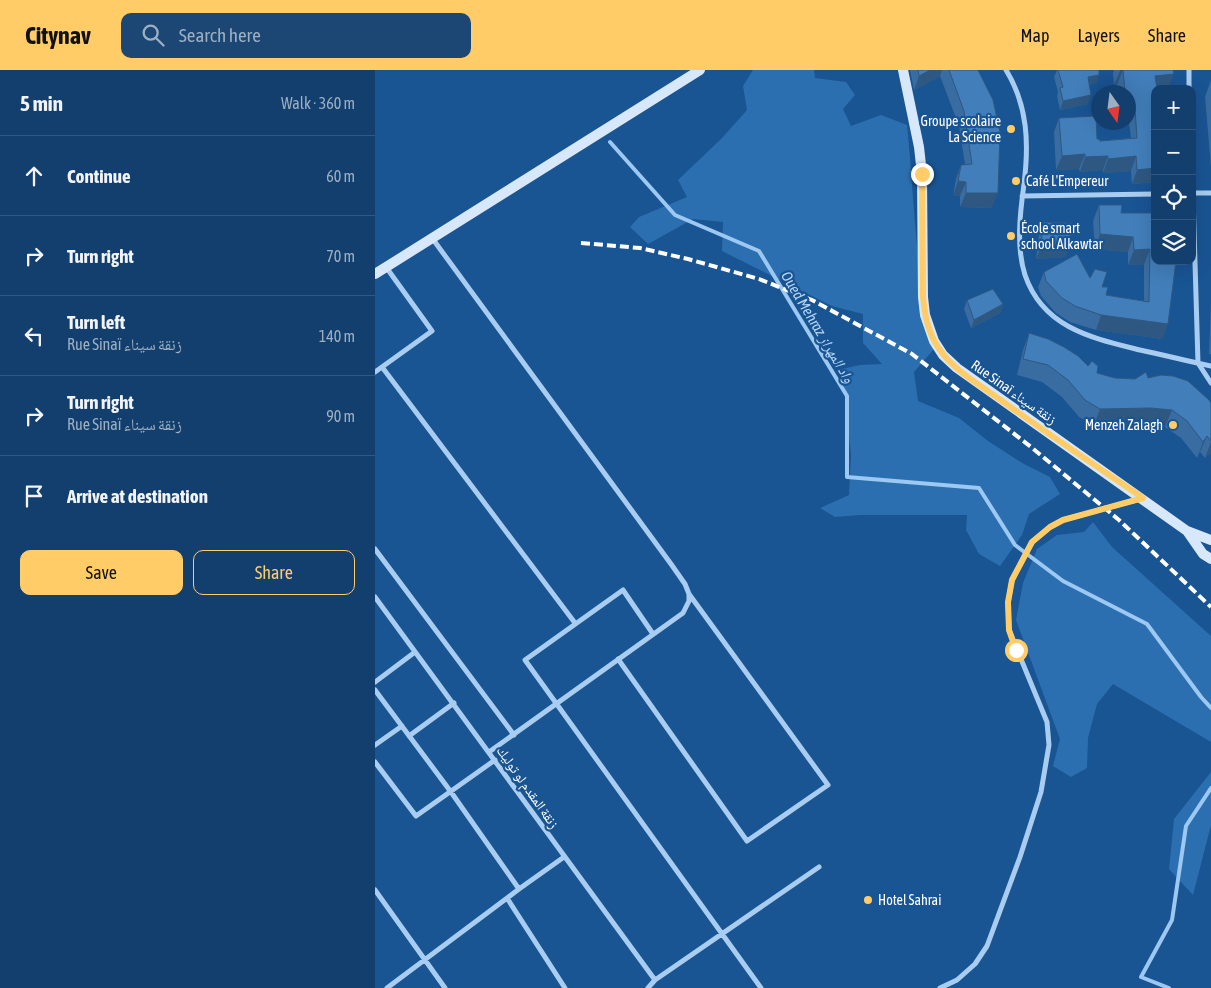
<!DOCTYPE html>
<html lang="en">
<head>
<meta charset="utf-8">
<style>
  :root { --surface:#133f6e; --page:#1c4673; --text:#f1f3f6; --muted:#9dafc2; --line:#325881; --accent:#ffcc68 }
  body { margin:0; font-family:"Asap Condensed","Noto Naskh Arabic",sans-serif; background:var(--page); color:var(--text) }
  .controls { position:absolute; right:15px; top:15px; display:grid; overflow:hidden; border-radius:10px; box-shadow:0 5px 20px #0002 }
  .controls button { width:45px; height:45px; display:grid; place-items:center; padding:0; border:0; border-bottom:1px solid var(--line); background:var(--surface); color:var(--text); font:25px sans-serif }
  .compass { position:absolute; left:716px; top:15px; width:45px; height:45px; border-radius:50%; background:var(--surface); box-shadow:0 5px 20px #0002; rotate:166deg }
  .stop { position:absolute; width:15px; height:15px; margin:-11px; border:4px solid #ffcc68; border-radius:50%; background:#fff }
  .stop.end { background:#ffcc68; border-color:#fff; box-shadow:0 1px 5px #0008 }
  .list { margin:0; padding:0; list-style:none }
  h2 { display:flex; justify-content:space-between; align-items:center; height:65px; margin:0; padding:0 20px; font-size:21px }
  h2 small { font-size:16px; font-weight:400; color:var(--muted) }
  .list li { display:grid; grid-template-columns:32px 1fr auto; gap:15px; align-items:center; box-sizing:border-box; height:80px; padding:0 20px; border-top:1px solid var(--line) }
  .list b { display:block; font-size:19px; white-space:nowrap }
  .list p { margin:0; font-size:16px; white-space:nowrap; color:var(--muted) }
  .list em { font-size:16px; font-style:normal; color:var(--muted) }
  .actions { display:flex; gap:10px; padding:15px 20px }
  .actions a { flex:1; padding:11px 0; border:1px solid var(--accent); border-radius:10px; text-align:center; font-size:18px; color:var(--accent) }
  .actions .main { background:var(--accent); color:#111 }
  .icon { flex:none; width:28px; height:28px; fill:none; stroke:currentColor; stroke-width:2; stroke-linecap:round; stroke-linejoin:round }
  .map { position:relative; flex:none; width:836px; height:918px; overflow:hidden }
  header { display:flex; align-items:center; gap:30px; box-sizing:border-box; height:70px; padding:0 25px; background:var(--accent); color:#111 }
  header strong { font-size:24px }
  nav { display:flex; gap:28px; margin-inline-start:auto; font-size:18px }
  .search { width:350px; height:45px; background:var(--page); display:flex; align-items:center; gap:12px; box-sizing:border-box; padding:0 18px; border-radius:10px; color:var(--muted); font-size:19px }
  main { display:flex }
  aside { flex:1; background:var(--surface) }
  .map>svg:first-child { display:block }
  .green { fill:#2c6fb1 }
  .lines { fill:none; stroke-linecap:round; stroke-linejoin:round }
  .stream { stroke:#9cc8f2; stroke-width:4 }
  .street { stroke:#a9cdf0; stroke-width:5 }
  .secondary { stroke:#d7e8fb; stroke-width:10 }
  .rail { stroke:#fff; stroke-width:4; stroke-dasharray:9 4; stroke-linecap:butt }
  .wall { fill:#396ca0 }
  .shaded-wall { fill:#2e5882 }
  .building { fill:#427eba; stroke:#2e5882 }
  .route { stroke:#ffcc68; stroke-width:6 }
  .poi-dot { fill:#ffcc68; stroke:#195493; stroke-width:2 }
  .labels { text-anchor:middle; dominant-baseline:central; stroke-width:4.5; stroke-linejoin:round; paint-order:stroke }
  .poi-label { font-size:14px; fill:#fff; stroke:#195493; text-anchor:start }
  .street-label { font-size:14px; fill:#fff; stroke:#195493 }
  .water-label { font-size:15px; font-style:italic; fill:#b6d6f6; stroke:#195493 }
</style>
</head>
<body>
<header>
<strong>Citynav</strong>
<div class="search"><svg class="icon" aria-label="search" viewBox="0 0 24 24"><circle cx="10" cy="10" r="6"/><path d="M15 15l6 6"/></svg>Search here</div>
<nav><a>Map</a><a>Layers</a><a>Share</a></nav>
</header>
<main>
<aside>
<h2>5 min<small>Walk · 360 m</small></h2>
<ul class="list">
<li><svg class="icon" aria-label="ahead" viewBox="0 0 24 24"><path d="M12 20V5M6 11l6-6 6 6"/></svg><div><b>Continue</b></div><em>60 m</em></li>
<li><svg class="icon" aria-label="right" viewBox="0 0 24 24"><path d="M7 20v-9h11M14 6l5 5-5 5"/></svg><div><b>Turn right</b></div><em>70 m</em></li>
<li><svg class="icon" aria-label="left" viewBox="0 0 24 24"><path d="M17 20v-9H6M10 6l-5 5 5 5"/></svg><div><b>Turn left</b><p>Rue Sinaï زنقة سيناء</p></div><em>140 m</em></li>
<li><svg class="icon" aria-label="right" viewBox="0 0 24 24"><path d="M7 20v-9h11M14 6l5 5-5 5"/></svg><div><b>Turn right</b><p>Rue Sinaï زنقة سيناء</p></div><em>90 m</em></li>
<li><svg class="icon" aria-label="arrive" viewBox="0 0 24 24"><path d="M6 21V4h12l-3 4 3 4H6"/></svg><div><b>Arrive at destination</b></div></li>
</ul>
<div class="actions"><a class="main">Save</a><a>Share</a></div>
</aside>
<div class="map">
<svg width="836" height="918" viewBox="0 0 836 918">
  <rect width="100%" height="100%" fill="#195493"/>
  <path class="green" d="M 378,0 L 439,0 L 440,8 L 471,12 L 480,25 L 468,39 L 476,56 L 506,45 L 532,55 C 537,104 539,154 545,204 C 548,229 554,254 559,279 L 539,302 L 543,331 L 584,348 L 613,371 L 649,394 L 675,407 L 685,424 L 654,444 L 647,465 L 625,496 L 604,484 L 591,460 L 592,445 L 485,445 L 460,447 L 445,438 L 474,425 L 476,385 L 467,299 L 485,295 L 507,294 L 488,273 L 488,244 L 457,236 L 347,181 L 348,152 L 318,149 L 273,174 L 255,157 L 264,147 L 312,127 L 303,110 L 347,68 L 372,40 L 368,16 Z
    M 718,452 L 737,477 L 836,566 L 836,672 L 738,614 L 722,634 L 713,668 L 712,698 L 696,707 L 678,696 L 685,669 L 641,550 L 648,513 L 662,479 L 682,465 L 709,462 Z
    M 836,702 L 836,755 L 818,825 L 794,799 L 799,749 Z"/>
  <g class="lines">
    <path class="stream" d="M 235,72 L 300,145 L 384,181 L 472,326 L 472,407 L 604,418 L 640,475 L 688,511 L 772,554 L 826,627 L 836,638
      M 794,918 L 766,907 L 797,850 L 811,756 L 836,718"/>
    <path class="street" d="M 631,0 C 653,36 654,74 649,114 C 645,143 641,177 650,205 C 668,258 717,268 765,280 C 789,285 812,291 836,296
      M 814,0 L 814,19
      M 817,92 L 823,293 L 836,313
      M 817,123 L 836,123
      M 647,126 L 780,124
      M 57,168 L 296,494 L 310,514 L 314,524 L 453,715 L 372,771 L 243,589
      M 7,297 L 200,553
      M 0,302 L 57,261 L 11,197
      M 0,479 L 139,665
      M 0,527 L 280,910
      M 278,564 L 248,520 L 150,590 L 386,918
      M 0,612 L 40,582
      M 0,620 L 76,722 L 144,819
      M 34,666 L 79,633
      M 0,675 L 27,656
      M 114,682 L 308,543 L 314,531 L 314,525
      M 0,692 L 41,746 L 120,690
      M 0,820 L 70,918
      M 132,828 L 190,918
      M 12,918 L 144,819 L 189,787
      M 273,918 L 280,910 L 444,797
      M 565,918 L 582,910 L 600,894 L 612,876 L 645,787 L 666,722 L 674,675 L 672,652 L 634,560 L 633,533 L 637,510 L 657,472 L 675,457 L 688,450 L 765,429"/>
    <path class="secondary" d="M 528,0 L 544,77 L 547,104 L 548,227 L 550,245 L 559,271 L 568,285 L 582,298 L 812,461 L 836,470
      M 0,204 L 325,0
      M 812,461 L 828,484 L 836,489"/>
    <path class="rail" d="M 206,173 L 265,178 L 313,189 L 384,209 L 437,230 L 537,284 L 656,377 L 744,450 L 836,537"/>
  </g>
  <path class="wall" d="M 535,0 L 603,0 L 617,138 L 585,137 L 585,126 L 578,125 L 581,109 L 586,95 L 590,94 L 584,56 L 565,6 L 539,20 Z
    M 682,0 L 724,0 L 724,5 L 721,13 L 714,15 L 713,34 L 685,40 L 682,26 L 683,22 L 679,7 Z
    M 739,0 L 798,0 L 780,19 L 780,112 L 757,114 L 756,101 L 728,103 L 728,100 L 705,102 L 704,99 L 681,100 L 679,62 L 684,48 L 725,71 L 756,68 L 754,53 L 746,55 L 746,52 L 754,52 L 754,22 L 743,22 L 742,15 L 739,15 L 738,3 Z
    M 836,10 L 836,97 L 830,27 Z
    M 724,135 L 746,143 L 780,143 L 788,269 L 721,260 L 695,252 L 681,243 L 666,226 L 663,217 L 669,202 L 715,208 L 727,217 L 731,225 L 769,231 L 769,195 L 753,195 L 753,182 L 720,179 L 718,151 Z
    M 668,152 L 695,174 L 690,187 L 661,189 L 664,165 Z
    M 836,166 L 836,284 L 834,284 L 836,232 Z
    M 592,230 L 628,234 L 625,243 L 596,258 L 589,239 Z
    M 654,263 L 713,296 L 722,303 L 740,308 L 760,309 L 773,308 L 836,333 L 836,383 L 830,388 L 825,382 L 822,388 L 806,368 L 790,357 L 770,354 L 719,355 L 704,347 L 687,327 L 667,312 L 642,305 L 648,280 Z"/>
  <path class="shaded-wall" d="M 555,0 L 567,0 L 565,6 L 539,20 L 544,6 Z
    M 748,0 L 742,15 L 739,15 L 745,1 Z
    M 799,4 L 793,19 L 780,19 L 780,6 Z
    M 724,5 L 721,13 L 710,16 L 713,7 Z
    M 716,25 L 713,34 L 685,40 L 688,31 Z
    M 760,39 L 754,53 L 746,55 L 747,52 L 754,52 L 754,40 Z
    M 710,84 L 704,99 L 681,100 L 687,86 Z
    M 733,86 L 728,100 L 705,102 L 710,87 Z
    M 761,86 L 756,101 L 728,103 L 733,89 Z
    M 780,98 L 780,112 L 757,114 L 762,100 Z
    M 583,111 L 591,112 L 585,126 L 578,125 Z
    M 591,123 L 623,123 L 617,138 L 585,137 Z
    M 725,164 L 758,167 L 753,182 L 720,179 Z
    M 695,174 L 690,187 L 661,189 L 666,177 Z
    M 775,179 L 769,195 L 753,195 L 759,180 Z
    M 628,234 L 625,243 L 596,258 L 599,250 Z
    M 726,245 L 793,254 L 788,269 L 721,260 Z
    M 776,338 L 797,340 L 790,357 L 770,354 L 719,355 L 725,339 Z
    M 832,366 L 825,382 L 822,388 L 828,372 Z
    M 836,372 L 836,383 L 830,388 Z"/>
  <path class="building" d="M 543,0 L 555,0 L 544,6 Z
    M 574,0 L 603,0 L 618,30 L 625,62 L 623,123 L 591,123 L 591,112 L 583,111 L 586,95 L 597,94 L 589,41 Z
    M 683,0 L 724,0 L 724,5 L 713,7 L 716,25 L 688,31 L 685,18 L 688,17 Z
    M 745,0 L 798,0 L 799,4 L 780,6 L 782,19 L 780,19 L 780,25 L 778,25 L 780,35 L 780,98 L 762,100 L 761,86 L 733,89 L 733,86 L 710,87 L 710,84 L 687,86 L 684,48 L 721,46 L 722,69 L 724,69 L 725,71 L 762,68 L 760,39 L 754,40 L 754,22 L 750,22 L 748,0 L 745,1 Z
    M 724,135 L 747,135 L 746,143 L 780,143 L 780,191 L 801,191 L 793,254 L 726,245 L 700,236 L 687,228 L 671,211 L 669,202 L 702,184 L 715,208 L 720,199 L 732,202 L 727,217 L 733,217 L 731,225 L 774,232 L 775,179 L 759,180 L 758,167 L 725,164 Z
    M 668,152 L 697,153 L 695,174 L 666,177 Z
    M 618,219 L 628,234 L 599,250 L 592,230 Z
    M 654,263 L 673,269 L 689,277 L 703,286 L 713,296 L 717,291 L 723,296 L 722,303 L 740,308 L 760,309 L 771,302 L 773,308 L 786,305 L 798,306 L 813,311 L 834,330 L 836,333 L 836,371 L 832,366 L 828,372 L 812,351 L 797,340 L 776,338 L 725,339 L 710,330 L 693,310 L 673,295 L 648,289 Z"/>
  <g class="lines">
    <path class="route" d="M 547,104 L 548,227 C 550,248 554,267 568,284 C 583,303 607,316 627,331 C 673,364 721,396 768,428 L 688,450 L 675,457 L 657,472 L 637,510 L 633,532 L 634,560 L 641,580"/>
  </g>
  <g class="poi-dot">
    <circle cx="636" cy="59" r="5"/>
    <circle cx="641" cy="111" r="5"/>
    <circle cx="636" cy="166" r="5"/>
    <circle cx="798" cy="355" r="5"/>
    <circle cx="493" cy="830" r="5"/>
  </g>
  <g class="labels">
    <g class="poi-label">
      <text x="626" y="51" text-anchor="end">Groupe scolaire<tspan x="626" dy="16">La Science</tspan></text>
      <text x="651" y="111">Café L'Empereur</text>
      <text x="646" y="158">École smart<tspan x="646" dy="16">school Alkawtar</tspan></text>
      <text x="788" y="355" text-anchor="end">Menzeh Zalagh</text>
      <text x="503" y="830">Hotel Sahrai</text>
    </g>
    <g class="street-label">
      <text transform="translate(639 322) rotate(35)">Rue Sinaï زنقة سيناء</text>
      <text transform="translate(153 717) rotate(55)">زنقة المقدم لو توليك</text>
    </g>
    <g class="water-label">
      <text transform="translate(443 257) rotate(59)">Oued Mehraz واد المهراز</text>
    </g>
  </g>
</svg>
<div class="controls">
<button>+</button>
<button>−</button>
<button><svg class="icon" aria-label="locate" viewBox="0 0 24 24"><circle cx="12" cy="12" r="6"/><path d="M12 2v4M12 18v4M2 12h4M18 12h4"/></svg></button>
<button><svg class="icon" aria-label="layers" viewBox="0 0 24 24"><path d="M12 4l9 5-9 5-9-5zM3 14l9 5 9-5"/></svg></button>
</div>
<svg class="compass" viewBox="-18 -18 36 36"><path d="M0-13l5 13h-10z" fill="#e53935"/><path d="M0 13l5-13h-10z" fill="#9dafc2"/></svg>
<div class="stop" style="left:641px;top:580px"></div>
<div class="stop end" style="left:547px;top:104px"></div>
</div>
</main>
</body>
</html>
